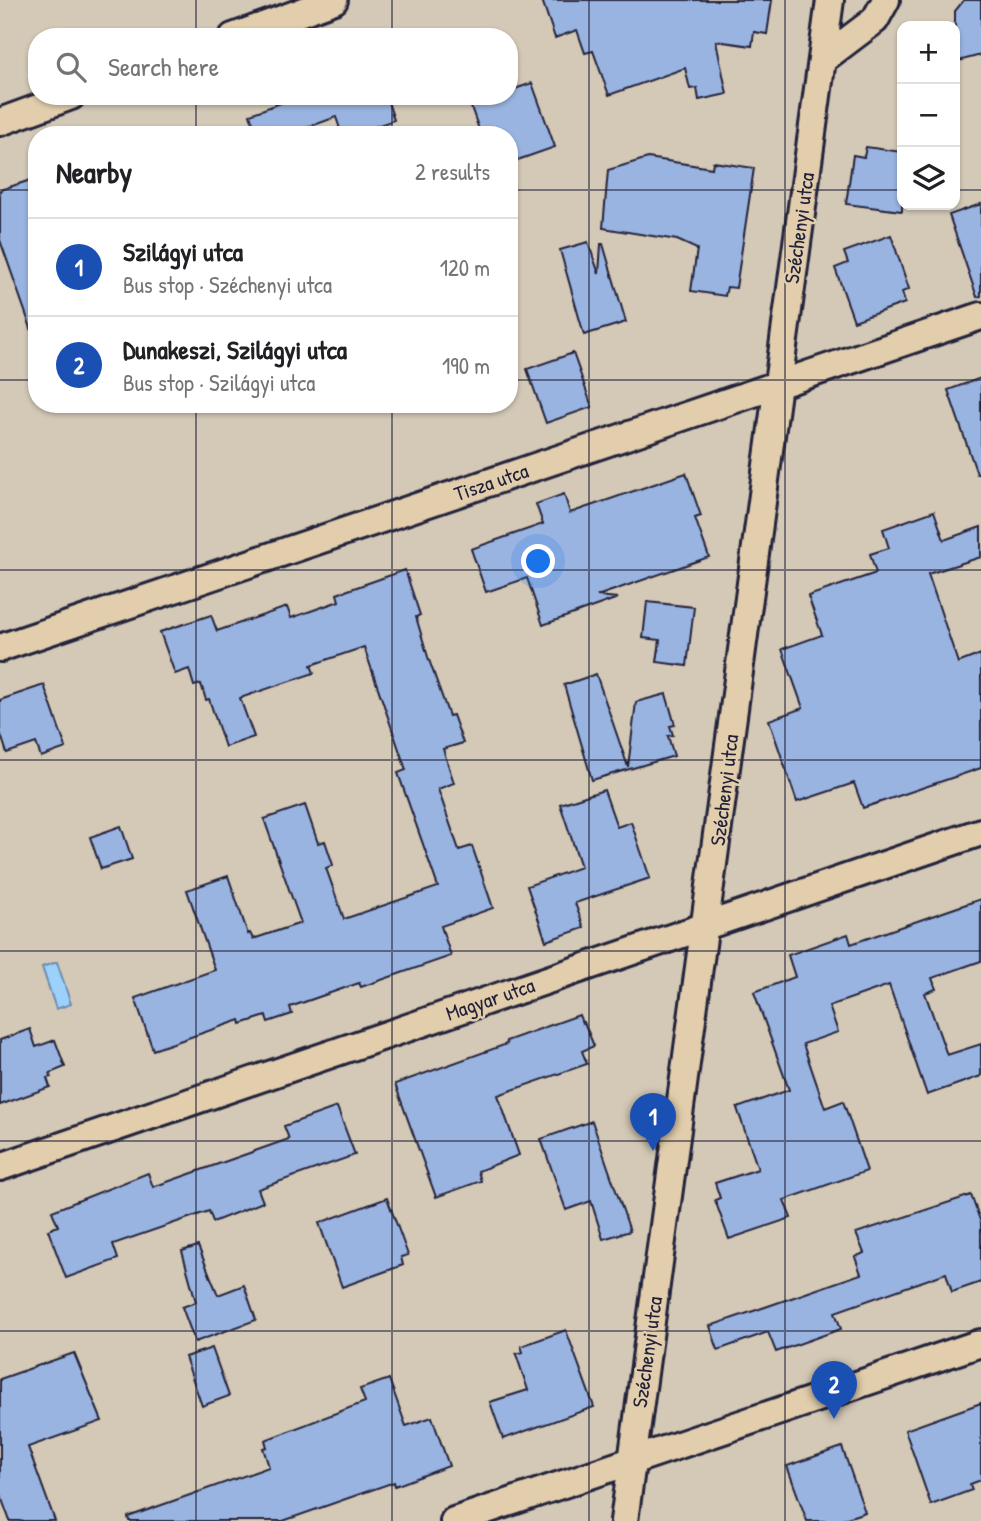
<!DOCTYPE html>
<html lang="en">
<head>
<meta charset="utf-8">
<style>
  :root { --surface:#fff; --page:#f2f2f2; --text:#202124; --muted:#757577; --line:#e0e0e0; --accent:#1a73e8 }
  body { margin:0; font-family:"Patrick Hand",sans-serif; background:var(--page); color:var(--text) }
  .controls { position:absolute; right:21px; top:21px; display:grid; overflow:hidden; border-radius:14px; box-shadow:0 2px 5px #0004 }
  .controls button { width:63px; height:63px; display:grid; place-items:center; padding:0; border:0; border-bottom:2px solid var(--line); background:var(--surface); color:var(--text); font:35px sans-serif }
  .you { position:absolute; left:539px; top:562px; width:24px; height:24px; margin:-18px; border:5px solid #fff; border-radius:50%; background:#1a73e8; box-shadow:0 0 0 10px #1a73e833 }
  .badge { display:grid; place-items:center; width:46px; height:46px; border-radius:50%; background:var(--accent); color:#fff; font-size:23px; font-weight:700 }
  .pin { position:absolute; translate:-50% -58px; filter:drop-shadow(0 2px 4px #0008) }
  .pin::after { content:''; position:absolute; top:37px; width:24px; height:21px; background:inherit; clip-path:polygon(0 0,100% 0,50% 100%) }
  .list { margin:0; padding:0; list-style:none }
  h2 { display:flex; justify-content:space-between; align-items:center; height:91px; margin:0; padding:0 28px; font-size:30px }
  h2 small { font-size:23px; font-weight:400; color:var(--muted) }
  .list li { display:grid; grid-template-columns:46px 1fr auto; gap:21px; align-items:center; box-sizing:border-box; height:98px; padding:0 28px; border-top:2px solid var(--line) }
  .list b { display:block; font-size:26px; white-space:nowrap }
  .list p { margin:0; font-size:23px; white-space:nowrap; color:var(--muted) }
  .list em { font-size:23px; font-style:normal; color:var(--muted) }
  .icon { flex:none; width:38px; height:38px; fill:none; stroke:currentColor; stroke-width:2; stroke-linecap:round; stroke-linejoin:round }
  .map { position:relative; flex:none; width:981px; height:1521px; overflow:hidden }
  .search { position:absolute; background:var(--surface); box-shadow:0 2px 5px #0004; left:28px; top:28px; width:490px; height:77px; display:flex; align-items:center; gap:18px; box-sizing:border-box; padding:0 24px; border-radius:28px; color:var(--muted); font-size:26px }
  .panel { position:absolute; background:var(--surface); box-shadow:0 2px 5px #0004; left:28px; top:126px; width:490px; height:287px; border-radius:28px }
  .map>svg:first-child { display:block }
  .water { fill:#9bd1fa; stroke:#6b8bae; stroke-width:2 }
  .building { fill:#9ab4e1; stroke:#22223b; stroke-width:2 }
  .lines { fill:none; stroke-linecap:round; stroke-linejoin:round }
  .street-casing { stroke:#22223b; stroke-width:32 }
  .street { stroke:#e2ceac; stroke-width:26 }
  .grid { fill:none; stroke:#22223b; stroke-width:2; stroke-opacity:0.55 }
  .labels { text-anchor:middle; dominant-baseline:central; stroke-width:5; stroke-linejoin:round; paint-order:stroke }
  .street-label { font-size:21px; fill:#22223b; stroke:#e2ceac }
</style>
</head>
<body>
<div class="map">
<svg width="981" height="1521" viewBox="0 0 981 1521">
  <rect width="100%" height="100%" fill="#d4c9b7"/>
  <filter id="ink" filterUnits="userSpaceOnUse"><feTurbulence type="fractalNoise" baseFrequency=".0143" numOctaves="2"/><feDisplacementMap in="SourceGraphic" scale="14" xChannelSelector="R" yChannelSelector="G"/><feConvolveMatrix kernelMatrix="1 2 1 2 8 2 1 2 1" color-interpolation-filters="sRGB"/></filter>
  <g filter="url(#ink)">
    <path class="water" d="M 57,962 L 71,1004 L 56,1009 L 42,967 Z"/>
    <path class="building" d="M 542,0 L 772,0 L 767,34 L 754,32 L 752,46 L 716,41 L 727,94 L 699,100 L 697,88 L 690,89 L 685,68 L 609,95 L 593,51 L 585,53 L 577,30 L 555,38 Z
      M 964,0 L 981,0 L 981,55 L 955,62 L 955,11 Z
      M 532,83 L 555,147 L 509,163 L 509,135 L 481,135 L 470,104 L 493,96 L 509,96 L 509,91 Z
      M 300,96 L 386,96 L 394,120 L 351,135 L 342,135 L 336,117 L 287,135 L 257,135 L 250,114 Z
      M 866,147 L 902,152 L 902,211 L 846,204 L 853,155 L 864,157 Z
      M 648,158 L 712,168 L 713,162 L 754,168 L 736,288 L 727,287 L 725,296 L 691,291 L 697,249 L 677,240 L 603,228 L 608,170 Z
      M 37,178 L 37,333 L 33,334 L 0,240 L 0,190 Z
      M 981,204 L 981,296 L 977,297 L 949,215 Z
      M 891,235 L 909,289 L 902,292 L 905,303 L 854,321 L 835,268 L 848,263 L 844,252 Z
      M 588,242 L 599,274 L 601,244 L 603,244 L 626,322 L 584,335 L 560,250 Z
      M 573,353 L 592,407 L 546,423 L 527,369 Z
      M 981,378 L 981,474 L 977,474 L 948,390 Z
      M 686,473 L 701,516 L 695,518 L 709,557 L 597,596 L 618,598 L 543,625 L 527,578 L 486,592 L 471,549 L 543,524 L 536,504 L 564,494 L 570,513 Z
      M 934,511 L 944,540 L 981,527 L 981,557 L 928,574 L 958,663 L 981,654 L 981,768 L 863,808 L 854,783 L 797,802 L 769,720 L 803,708 L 782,649 L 822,635 L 808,596 L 876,573 L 870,554 L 889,548 L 883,529 Z
      M 405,570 L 420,615 L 416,617 L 428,657 L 449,716 L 453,715 L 463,743 L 443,749 L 454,783 L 438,789 L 459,850 L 472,846 L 493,908 L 441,926 L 451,956 L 361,987 L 359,983 L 290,1007 L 292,1014 L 268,1022 L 266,1016 L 241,1024 L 240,1020 L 153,1050 L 135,998 L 215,970 L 187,890 L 228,876 L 248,934 L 250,933 L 253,939 L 301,923 L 264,819 L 305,805 L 318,843 L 325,841 L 333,865 L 326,868 L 344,919 L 438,887 L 398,773 L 406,770 L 364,647 L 311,665 L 314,673 L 240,698 L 254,737 L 225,747 L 209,699 L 206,700 L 201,684 L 194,686 L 189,669 L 175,674 L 160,632 L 211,615 L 217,631 L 287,607 L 291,618 L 339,601 L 337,594 Z
      M 647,602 L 694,607 L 687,666 L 657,662 L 660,640 L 643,638 Z
      M 596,674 L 628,767 L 636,702 L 666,694 L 675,725 L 670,726 L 673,735 L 668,736 L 674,756 L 592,780 L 564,685 Z
      M 44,685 L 66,748 L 41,757 L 36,743 L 7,753 L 0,732 L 0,700 Z
      M 604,790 L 617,827 L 631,822 L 650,878 L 575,903 L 584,928 L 546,941 L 527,886 L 581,867 L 560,804 Z
      M 121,826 L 132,859 L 101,869 L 90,837 Z
      M 981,899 L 981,961 L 932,978 L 936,989 L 925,993 L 947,1055 L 981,1044 L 981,1076 L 927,1095 L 889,985 L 829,1006 L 838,1032 L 803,1044 L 825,1108 L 843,1101 L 867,1171 L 784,1200 L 791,1218 L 729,1239 L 715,1200 L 720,1198 L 715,1183 L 758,1169 L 737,1108 L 789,1090 L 754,992 L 795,977 L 788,955 L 848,934 L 851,944 Z
      M 579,1015 L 582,1023 L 584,1022 L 594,1046 L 582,1051 L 587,1064 L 498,1095 L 519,1155 L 478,1171 L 481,1181 L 436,1197 L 395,1084 L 507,1044 L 506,1041 Z
      M 30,1029 L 36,1047 L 55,1040 L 65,1067 L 50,1073 L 51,1077 L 47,1078 L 50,1087 L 0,1105 L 0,1040 Z
      M 337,1107 L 355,1155 L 258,1189 L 263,1202 L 213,1222 L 209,1211 L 113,1244 L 118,1259 L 66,1278 L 48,1230 L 58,1226 L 52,1211 L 148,1173 L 153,1187 L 289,1139 L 284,1126 Z
      M 592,1121 L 630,1231 L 603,1239 L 591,1201 L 566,1210 L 541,1139 Z
      M 971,1195 L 981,1223 L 981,1282 L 952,1292 L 946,1273 L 835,1312 L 841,1329 L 776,1352 L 768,1332 L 718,1350 L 710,1326 L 861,1274 L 855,1257 L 864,1253 L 856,1233 Z
      M 387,1198 L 408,1255 L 401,1257 L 403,1265 L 342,1287 L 319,1223 Z
      M 198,1246 L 218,1295 L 244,1285 L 256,1320 L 195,1342 L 182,1307 L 196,1302 L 182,1251 Z
      M 566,1330 L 594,1407 L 503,1439 L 490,1402 L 528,1390 L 516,1354 L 523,1352 L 521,1346 Z
      M 212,1348 L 229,1396 L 202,1406 L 185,1357 Z
      M 74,1353 L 102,1421 L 28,1447 L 55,1521 L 10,1521 L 0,1494 L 0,1379 Z
      M 389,1379 L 406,1426 L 432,1417 L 449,1466 L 395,1486 L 394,1482 L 283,1521 L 129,1521 L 128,1517 L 269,1467 L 263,1448 L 267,1447 L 265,1440 L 365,1402 L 360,1389 Z
      M 981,1403 L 981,1480 L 970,1484 L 972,1490 L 931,1505 L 905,1430 Z
      M 842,1447 L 865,1512 L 838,1521 L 807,1521 L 787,1466 Z"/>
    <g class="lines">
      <g class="street-casing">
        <path id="street" d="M 233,37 L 334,0
          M 822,60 L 875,20 L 886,0
          M 0,122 L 71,96
          M 0,648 L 981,316
          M 0,1167 L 981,832
          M 454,1521 L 981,1343
          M 624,1521 L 830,0"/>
      </g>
      <use href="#street" class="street"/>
    </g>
  </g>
  <path class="grid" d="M 196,0 L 196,37M 392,0 L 392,37M 589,0 L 589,1521M 785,0 L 785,1521M 196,96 L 196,135M 392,96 L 392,135M 0,190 L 37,190M 509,190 L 902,190M 955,190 L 981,190M 0,380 L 37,380M 509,380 L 981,380M 196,404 L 196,1521M 392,404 L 392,1521M 0,570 L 981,570M 0,760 L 981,760M 0,951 L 981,951M 0,1141 L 981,1141M 0,1331 L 981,1331"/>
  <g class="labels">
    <g class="street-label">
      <text transform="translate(799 228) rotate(-82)">Széchenyi utca</text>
      <text transform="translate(491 482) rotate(-19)">Tisza utca</text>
      <text transform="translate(724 790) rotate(-83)">Széchenyi utca</text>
      <text transform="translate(490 999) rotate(-19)">Magyar utca</text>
      <text transform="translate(647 1352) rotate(-82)">Széchenyi utca</text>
    </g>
  </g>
</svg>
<div class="controls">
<button>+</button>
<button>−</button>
<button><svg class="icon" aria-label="layers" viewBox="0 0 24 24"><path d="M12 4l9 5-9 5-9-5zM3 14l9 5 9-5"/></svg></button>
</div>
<div class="you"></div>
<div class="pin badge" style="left:653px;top:1151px;background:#1a4fb4">1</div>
<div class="pin badge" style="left:834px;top:1419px;background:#1a4fb4">2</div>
<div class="search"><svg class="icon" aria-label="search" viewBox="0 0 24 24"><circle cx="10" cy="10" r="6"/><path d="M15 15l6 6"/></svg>Search here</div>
<section class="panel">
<h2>Nearby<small>2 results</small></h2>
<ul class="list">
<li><span class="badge" style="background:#1a4fb4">1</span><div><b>Szilágyi utca</b><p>Bus stop · Széchenyi utca</p></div><em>120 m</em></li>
<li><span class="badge" style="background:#1a4fb4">2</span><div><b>Dunakeszi, Szilágyi utca</b><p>Bus stop · Szilágyi utca</p></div><em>190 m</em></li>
</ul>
</section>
</div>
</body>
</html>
